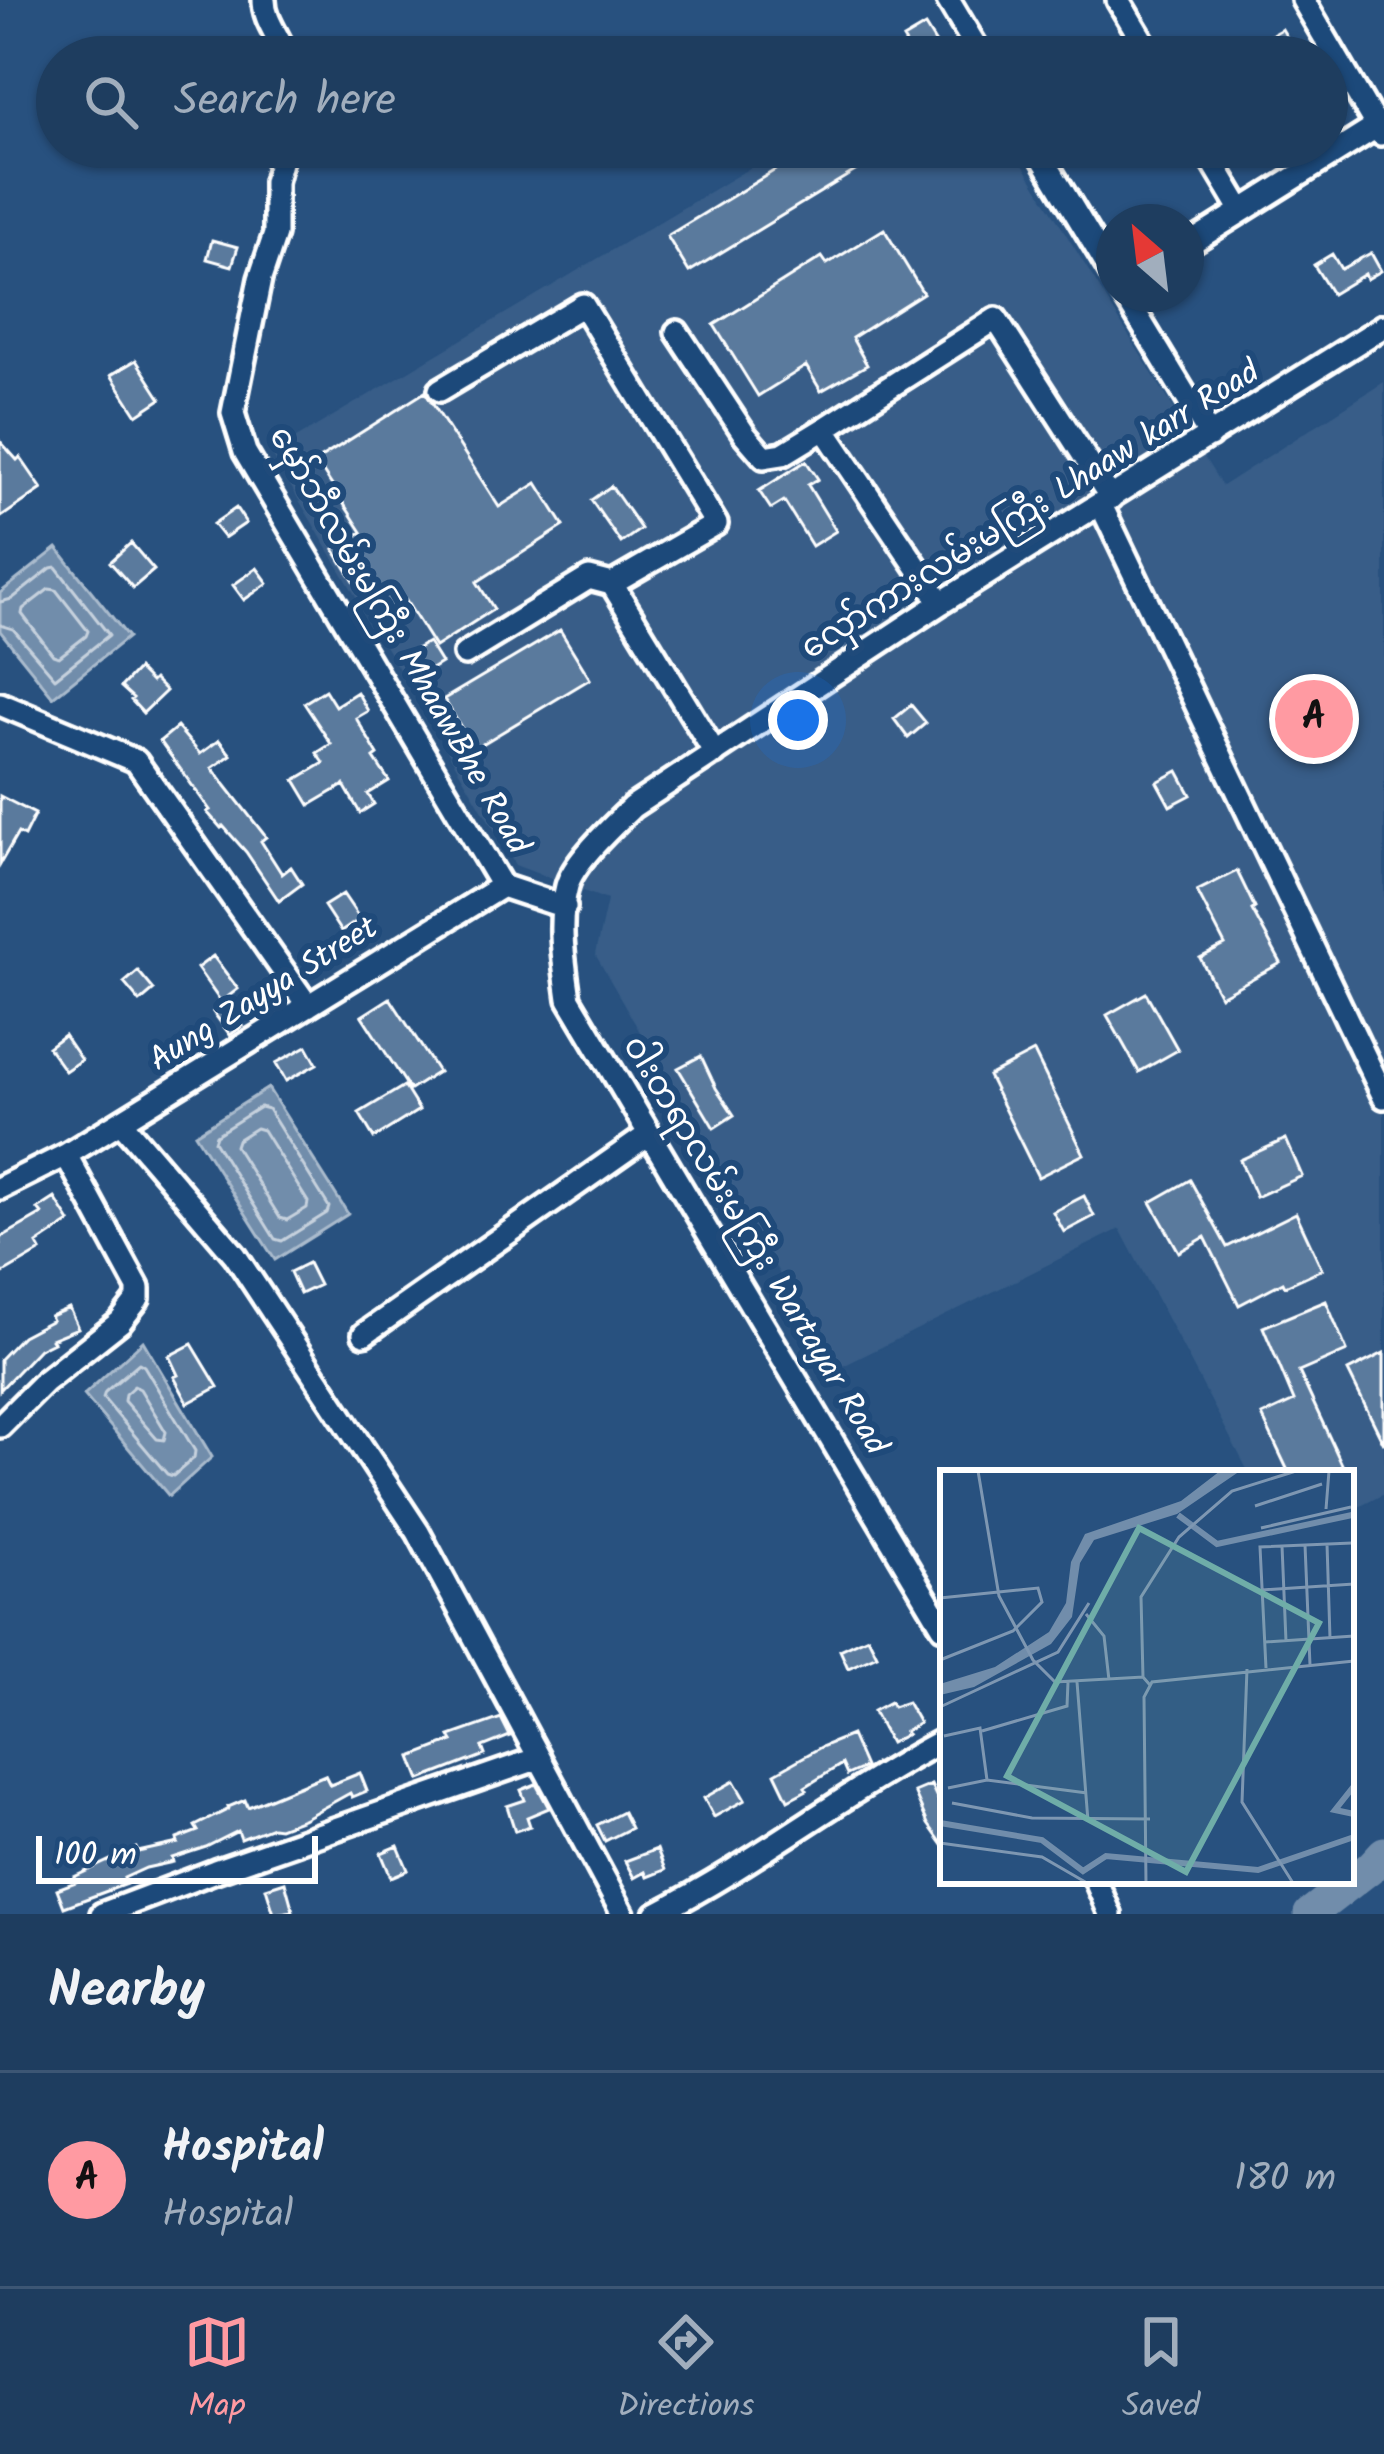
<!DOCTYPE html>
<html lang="en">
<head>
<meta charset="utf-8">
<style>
  :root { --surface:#1e3d5f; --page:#264465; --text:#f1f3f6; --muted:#a1aebd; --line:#3c5674; --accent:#ff9aa2 }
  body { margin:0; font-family:Kalam,"Noto Sans Myanmar",sans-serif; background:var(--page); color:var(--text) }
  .compass { position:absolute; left:1096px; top:204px; width:108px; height:108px; border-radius:50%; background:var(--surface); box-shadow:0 3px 9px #0004; rotate:332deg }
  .scale { position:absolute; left:36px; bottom:30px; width:282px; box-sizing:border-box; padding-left:12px; border:6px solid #fff; border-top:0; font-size:33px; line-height:42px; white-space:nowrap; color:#fff; -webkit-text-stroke:9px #1f4a7a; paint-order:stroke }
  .you { position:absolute; left:798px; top:720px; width:42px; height:42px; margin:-30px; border:9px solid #fff; border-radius:50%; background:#1a73e8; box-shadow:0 0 0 18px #1a73e833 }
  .badge { display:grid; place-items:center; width:78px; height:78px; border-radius:50%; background:var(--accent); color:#111; font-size:39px; font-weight:700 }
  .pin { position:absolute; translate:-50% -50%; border:6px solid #fff; box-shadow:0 3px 12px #0006 }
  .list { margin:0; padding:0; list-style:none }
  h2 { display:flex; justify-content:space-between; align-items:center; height:156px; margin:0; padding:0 48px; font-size:51px }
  h2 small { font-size:39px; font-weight:400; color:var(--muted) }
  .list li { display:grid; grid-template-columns:78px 1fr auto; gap:36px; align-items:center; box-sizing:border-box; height:216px; padding:0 48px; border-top:3px solid var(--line) }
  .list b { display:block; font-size:45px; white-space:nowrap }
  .list p { margin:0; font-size:39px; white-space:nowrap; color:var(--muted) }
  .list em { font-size:39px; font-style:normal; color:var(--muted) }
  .icon { flex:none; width:66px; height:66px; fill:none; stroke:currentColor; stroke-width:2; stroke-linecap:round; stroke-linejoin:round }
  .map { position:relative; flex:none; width:1384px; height:1914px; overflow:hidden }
  .search { position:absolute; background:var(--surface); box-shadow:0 3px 9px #0004; left:36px; right:36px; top:36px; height:132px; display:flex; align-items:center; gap:30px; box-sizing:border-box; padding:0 42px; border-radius:66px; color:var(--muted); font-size:45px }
  .sheet { height:372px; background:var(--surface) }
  nav { display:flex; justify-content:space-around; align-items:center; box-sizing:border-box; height:168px; border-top:3px solid var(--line); background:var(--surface); font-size:33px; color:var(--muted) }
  nav a { display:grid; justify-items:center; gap:6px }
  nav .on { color:var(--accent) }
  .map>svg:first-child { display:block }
  .built { fill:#375d88 }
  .water { fill:#718dab; stroke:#aabbcd; stroke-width:3 }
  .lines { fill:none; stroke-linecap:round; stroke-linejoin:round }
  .shore { stroke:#c6d1dd; stroke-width:3 }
  .river { stroke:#718dab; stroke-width:33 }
  .building { fill:#5a7a9d; stroke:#fff; stroke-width:3 }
  .minor-casing { stroke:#fff; stroke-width:30 }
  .minor { stroke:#1f4a7a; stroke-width:21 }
  .labels { text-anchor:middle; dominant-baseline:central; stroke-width:12; stroke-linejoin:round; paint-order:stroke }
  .street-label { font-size:33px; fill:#fff; stroke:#1f4a7a }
  .inset-river { fill:none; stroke:#718dab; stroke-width:6 }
  .inset-road { fill:none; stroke:#7e97b2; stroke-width:3 }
  .view { fill:#6fada8; fill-opacity:0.15; stroke:#6fada8; stroke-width:6 }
  .inset-edge { fill:none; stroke:#fff; stroke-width:6 }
</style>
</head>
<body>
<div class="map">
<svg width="1384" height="1914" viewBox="0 0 1384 1914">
  <rect width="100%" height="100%" fill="#28517f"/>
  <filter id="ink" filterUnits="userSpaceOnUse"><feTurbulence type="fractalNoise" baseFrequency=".00833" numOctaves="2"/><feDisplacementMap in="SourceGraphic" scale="24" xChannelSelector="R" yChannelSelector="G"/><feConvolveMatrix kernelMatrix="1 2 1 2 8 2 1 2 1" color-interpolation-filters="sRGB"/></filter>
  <g filter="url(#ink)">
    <path class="built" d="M 785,147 L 1012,147 L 1222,486 L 1384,382 L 1384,1494 L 1351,1511 L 1351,1473 L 1249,1473 L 1120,1229 L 835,1370 L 595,954 L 607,900 L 515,865 L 271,453 Z"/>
    <path class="water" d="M 57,548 L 128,637 L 53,697 L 0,631 L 0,593 Z
      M 268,1088 L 348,1214 L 275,1260 L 195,1134 Z
      M 143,1341 L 212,1457 L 169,1496 L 84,1395 Z"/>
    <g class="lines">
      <path class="shore" d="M 49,589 L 56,590 L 88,631 L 86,636 L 59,657 L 53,655 L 22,614 L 23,609 Z
        M 0,602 L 12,599 L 51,568 L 56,567 L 109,635 L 55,678 L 13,629 L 0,625
        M 260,1107 L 268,1109 L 329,1207 L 327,1213 L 282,1241 L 275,1239 L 214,1141 L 216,1135 Z
        M 256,1128 L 263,1130 L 308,1202 L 307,1208 L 287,1220 L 280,1218 L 235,1146 L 237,1140 Z
        M 139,1363 L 144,1366 L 195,1451 L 194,1458 L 173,1476 L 167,1474 L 103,1398 L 105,1392 Z
        M 134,1386 L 140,1389 L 166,1432 L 164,1440 L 157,1439 L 124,1401 L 125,1394 Z"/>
      <path class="river" d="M 1310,1914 L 1371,1867 L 1384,1853"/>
    </g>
    <path class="building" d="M 925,26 L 938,47 L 921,57 L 914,57 L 903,39 Z
      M 1282,29 L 1292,46 L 1271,57 L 1260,57 L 1254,45 Z
      M 813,147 L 847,147 L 860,168 L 689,272 L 667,236 Z
      M 884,229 L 923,293 L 852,338 L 867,365 L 821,391 L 806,366 L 758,396 L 714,325 L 822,257 L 827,264 Z
      M 212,240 L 238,247 L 232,266 L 207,259 Z
      M 1371,253 L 1381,271 L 1367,279 L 1365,274 L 1332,294 L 1314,265 L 1332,254 L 1341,269 Z
      M 136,360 L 161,399 L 137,415 L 111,375 Z
      M 425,392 L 499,507 L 537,483 L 564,526 L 477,582 L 494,609 L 435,647 L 406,601 L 377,619 L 334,549 L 362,532 L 316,461 Z
      M 0,441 L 17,460 L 20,457 L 42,489 L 0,518 Z
      M 806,461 L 818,479 L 808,485 L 836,531 L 812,546 L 784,501 L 771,509 L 759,491 Z
      M 611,486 L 641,529 L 621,543 L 591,500 Z
      M 236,508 L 246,523 L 224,538 L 213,524 Z
      M 131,543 L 154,570 L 133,588 L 110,562 Z
      M 257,568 L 268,583 L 244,600 L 233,585 Z
      M 560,630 L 590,679 L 474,749 L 444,699 Z
      M 428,642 L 441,663 L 415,679 L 402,657 Z
      M 138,669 L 151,682 L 154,679 L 166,691 L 143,713 L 131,700 L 133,698 L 121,687 Z
      M 325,690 L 335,706 L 357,692 L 368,711 L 356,718 L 378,755 L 374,758 L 389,781 L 368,794 L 374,804 L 360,813 L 344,785 L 310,805 L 295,780 L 324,763 L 317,753 L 331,744 L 304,703 Z
      M 911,705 L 926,723 L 908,738 L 894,719 Z
      M 177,727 L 200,754 L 219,740 L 231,755 L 212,768 L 266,837 L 261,841 L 282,874 L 291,867 L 302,884 L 279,901 L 246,852 L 223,826 L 221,828 L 207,812 L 210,810 L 160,741 Z
      M 1178,771 L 1191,795 L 1170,806 L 1157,782 Z
      M 0,796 L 35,814 L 24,836 L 18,833 L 0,864 Z
      M 1237,871 L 1255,908 L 1252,910 L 1281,963 L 1220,996 L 1200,958 L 1225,945 L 1197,891 Z
      M 343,894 L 360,919 L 341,932 L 324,906 Z
      M 213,956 L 238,989 L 221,1002 L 197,968 Z
      M 138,971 L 154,990 L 140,1002 L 124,983 Z
      M 1146,993 L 1178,1050 L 1139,1072 L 1107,1015 Z
      M 390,998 L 438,1072 L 410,1090 L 362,1016 Z
      M 226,1003 L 243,1026 L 230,1035 L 213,1012 Z
      M 64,1035 L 81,1060 L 65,1071 L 48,1047 Z
      M 307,1046 L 317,1064 L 286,1081 L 276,1063 Z
      M 1034,1052 L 1084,1154 L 1038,1177 L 988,1076 Z
      M 701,1056 L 716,1088 L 734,1115 L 714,1128 L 678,1068 Z
      M 404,1086 L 419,1110 L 374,1138 L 359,1113 Z
      M 1286,1139 L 1302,1176 L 1256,1197 L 1240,1160 Z
      M 1190,1180 L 1227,1247 L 1296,1213 L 1322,1269 L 1285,1286 L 1283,1282 L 1239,1305 L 1205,1237 L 1179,1252 L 1151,1202 Z
      M 1084,1196 L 1094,1216 L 1064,1232 L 1053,1212 Z
      M 55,1198 L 70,1222 L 37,1244 L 41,1251 L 0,1275 L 0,1238 L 42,1214 L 38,1209 Z
      M 308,1263 L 319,1285 L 300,1294 L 290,1272 Z
      M 1326,1301 L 1347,1351 L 1299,1372 L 1346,1473 L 1289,1473 L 1262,1416 L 1294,1401 L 1263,1327 Z
      M 69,1308 L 78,1328 L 51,1339 L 53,1342 L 39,1349 L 0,1390 L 0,1359 L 22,1336 L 52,1320 L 50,1316 Z
      M 192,1344 L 218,1387 L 188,1403 L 174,1377 L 178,1375 L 169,1356 Z
      M 1384,1353 L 1384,1444 L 1348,1371 Z
      M 868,1637 L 877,1655 L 848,1668 L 840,1650 Z
      M 890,1702 L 893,1707 L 907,1702 L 919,1723 L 905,1732 L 907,1734 L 890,1743 L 873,1711 Z
      M 501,1718 L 510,1736 L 482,1747 L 485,1755 L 420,1780 L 411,1757 L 453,1741 L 450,1736 Z
      M 851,1735 L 865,1767 L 847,1775 L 842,1764 L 805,1787 L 807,1790 L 788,1800 L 775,1773 L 821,1747 Z
      M 360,1773 L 367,1791 L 352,1797 L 350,1793 L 303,1819 L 279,1828 L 272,1827 L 241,1839 L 238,1831 L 206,1847 L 172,1858 L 173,1862 L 146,1868 L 124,1878 L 126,1884 L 64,1907 L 57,1889 L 76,1882 L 74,1877 L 136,1848 L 138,1852 L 178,1843 L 177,1839 L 198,1831 L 195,1826 L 229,1809 L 228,1807 L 245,1800 L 248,1807 L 325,1775 L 330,1785 Z
      M 734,1781 L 745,1800 L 714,1817 L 704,1798 Z
      M 536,1784 L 549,1808 L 527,1817 L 530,1826 L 515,1831 L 507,1806 L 525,1800 L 521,1790 Z
      M 931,1785 L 937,1798 L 943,1794 L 943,1845 L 928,1824 L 914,1792 Z
      M 623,1812 L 631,1828 L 605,1841 L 597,1825 Z
      M 398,1846 L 408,1870 L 391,1877 L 381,1853 Z
      M 657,1849 L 665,1870 L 647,1877 L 645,1872 L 634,1878 L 625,1861 Z
      M 285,1882 L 293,1911 L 274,1914 L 266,1888 Z"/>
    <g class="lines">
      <g class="minor-casing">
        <path id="minor" d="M 264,0 C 264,21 280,37 286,57
          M 948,0 L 982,57
          M 1118,0 L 1152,57
          M 1303,0 L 1381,134
          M 284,147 L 275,182 L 275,234 L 260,279 L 233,413 L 245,452 L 502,886
          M 1036,147 L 1114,277
          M 1204,147 L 1242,211
          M 1186,246 L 1384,122
          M 1124,294 L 1210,436
          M 677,332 L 745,435 L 764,457 L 783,454 L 824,429
          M 440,390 L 583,305 L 716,524 L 612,584 L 589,578 L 465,654
          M 1101,505 L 1384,1097
          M 612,584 L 715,753
          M 941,603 L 824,429 L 996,319 L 1111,498
          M 0,704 L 136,761 L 308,1006
          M 121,1122 L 235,1255 L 418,1532 L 623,1914
          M 0,1188 L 66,1155 L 502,886 L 565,907
          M 364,1334 L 649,1134
          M 0,1426 L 44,1382 L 120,1322 L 138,1299 L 138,1288 L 66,1155
          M 943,1627 L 569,999 C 564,961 557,924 567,886 C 573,862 614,825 632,807 L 941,603 L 1384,326
          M 1096,1881 L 1110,1914
          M 102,1914 L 215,1871 L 539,1758
          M 656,1914 C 756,1863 844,1793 943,1740"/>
      </g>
      <use href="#minor" class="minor"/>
    </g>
  </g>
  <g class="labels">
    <g class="street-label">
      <text transform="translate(1031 511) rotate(-32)">လှော်ကားလမ်းမကြီး Lhaaw karr Road</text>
      <text transform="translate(398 641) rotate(60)">မှော်ဘီလမ်းမကြီး MhaawBhe Road</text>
      <text transform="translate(264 995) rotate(-32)">Aung Zayya Street</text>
      <text transform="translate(754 1246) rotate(59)">ဝါးတရာလမ်းမကြီး Wartayar Road</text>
    </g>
  </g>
  <g transform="translate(940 1470)">
    <rect width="414" height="414" fill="#28517f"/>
    <path d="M 280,1 L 300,1 L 237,44 L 154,70 L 140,93 L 132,147 L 111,174 L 34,217 L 0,225 L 0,214 L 55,197 L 109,162 L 126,133 L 131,92 L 145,64 L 241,31 Z" fill="#718dab"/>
    <path class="inset-river" d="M 238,45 L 277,74 L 412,45M 414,316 L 395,340 L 414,344M 0,353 L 102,370 L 143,401 L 166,386 L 318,400 L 414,367"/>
    <path class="inset-road" d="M 38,1 L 59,126 L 93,190 L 115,212 L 203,207 L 210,215M 414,5 L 414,140M 315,36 L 382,14M 386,39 L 389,1M 321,58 L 411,37M 387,74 L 390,168M 365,75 L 370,195M 342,76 L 346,171M 322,120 L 414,114M 146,144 L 164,166 L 169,210M 325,172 L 414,166M 0,190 L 73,161 L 102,132 L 98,118 L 0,128M 326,198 L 320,77 L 412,73M 307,199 L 302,332 L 353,413M 203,207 L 201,127 L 239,67 L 292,21 L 356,1M 137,212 L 148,351M 0,237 L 118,182 L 149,133M 42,261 L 127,236 L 128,212M 4,266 L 40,258 L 47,310M 8,318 L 47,310 L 147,323M 12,333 L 92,348 L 210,349M 0,373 L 102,387 L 147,413M 206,413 L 204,227 L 212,212 L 414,191"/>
    <path class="view" d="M 199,58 L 379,153 L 246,402 L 67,306 Z"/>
    <rect width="414" height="414" class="inset-edge"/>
  </g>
</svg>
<svg class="compass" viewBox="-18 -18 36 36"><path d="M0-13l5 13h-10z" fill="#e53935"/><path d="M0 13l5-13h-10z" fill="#a1aebd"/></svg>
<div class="scale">100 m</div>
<div class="you"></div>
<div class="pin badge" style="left:1314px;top:719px">A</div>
<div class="search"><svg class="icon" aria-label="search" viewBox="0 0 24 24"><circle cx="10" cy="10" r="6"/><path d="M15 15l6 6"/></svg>Search here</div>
</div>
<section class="sheet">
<h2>Nearby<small></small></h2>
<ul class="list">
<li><span class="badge">A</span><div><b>Hospital</b><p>Hospital</p></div><em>180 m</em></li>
</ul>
</section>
<nav>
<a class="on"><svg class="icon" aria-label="map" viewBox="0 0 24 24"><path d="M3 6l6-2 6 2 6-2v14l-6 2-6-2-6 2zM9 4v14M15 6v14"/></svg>Map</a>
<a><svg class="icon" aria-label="directions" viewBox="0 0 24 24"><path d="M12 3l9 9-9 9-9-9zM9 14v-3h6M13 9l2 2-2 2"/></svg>Directions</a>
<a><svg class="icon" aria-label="saved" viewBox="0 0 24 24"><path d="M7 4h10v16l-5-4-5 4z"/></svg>Saved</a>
</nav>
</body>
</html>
